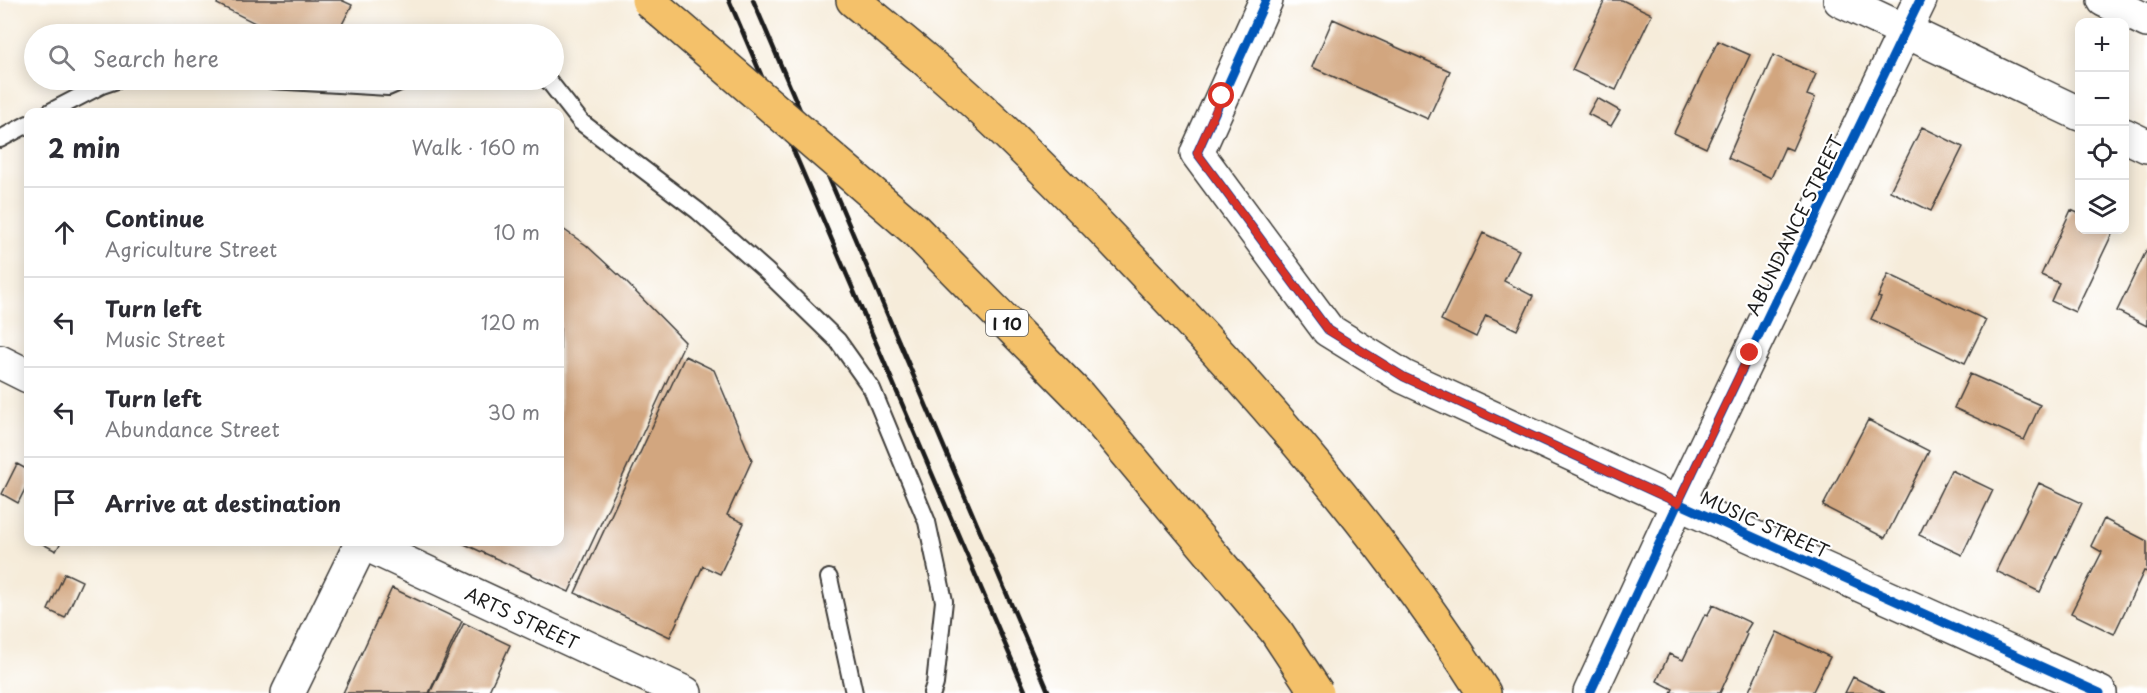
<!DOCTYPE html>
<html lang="en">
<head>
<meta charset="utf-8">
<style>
  :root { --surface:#fff; --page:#f7f7f7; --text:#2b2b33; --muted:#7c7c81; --line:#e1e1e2 }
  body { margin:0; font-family:"Playpen Sans",sans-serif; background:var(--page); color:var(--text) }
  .controls { position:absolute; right:18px; top:18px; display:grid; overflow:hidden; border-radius:12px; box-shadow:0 3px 15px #0003 }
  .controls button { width:54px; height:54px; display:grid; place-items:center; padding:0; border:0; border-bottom:2px solid var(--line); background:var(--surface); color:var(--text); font:30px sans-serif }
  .stop { position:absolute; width:18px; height:18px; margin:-14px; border:4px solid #d93025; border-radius:50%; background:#fff }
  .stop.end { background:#d93025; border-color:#fff; box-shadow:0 2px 6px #0008 }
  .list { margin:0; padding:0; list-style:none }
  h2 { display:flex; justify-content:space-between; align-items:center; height:78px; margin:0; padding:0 24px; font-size:26px }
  h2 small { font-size:20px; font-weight:400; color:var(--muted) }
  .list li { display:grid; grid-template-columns:39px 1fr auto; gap:18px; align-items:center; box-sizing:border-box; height:90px; padding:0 24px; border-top:2px solid var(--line) }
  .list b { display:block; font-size:22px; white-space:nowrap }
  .list p { margin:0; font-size:20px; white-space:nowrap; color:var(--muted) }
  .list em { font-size:20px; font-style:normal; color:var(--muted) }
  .icon { flex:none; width:33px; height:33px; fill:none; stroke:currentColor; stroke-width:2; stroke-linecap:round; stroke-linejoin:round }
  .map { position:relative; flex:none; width:2147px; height:693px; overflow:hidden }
  .search { position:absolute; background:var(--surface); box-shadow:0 3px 15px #0003; left:24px; top:24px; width:540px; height:66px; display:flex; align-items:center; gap:15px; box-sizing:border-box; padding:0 21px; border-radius:33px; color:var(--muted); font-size:22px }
  .panel { position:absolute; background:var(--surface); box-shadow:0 3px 15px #0003; left:24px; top:108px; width:540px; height:438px; border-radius:12px }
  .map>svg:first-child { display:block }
  .building { fill:#d2a67f }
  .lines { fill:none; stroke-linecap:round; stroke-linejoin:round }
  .lane-casing { stroke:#3d3b38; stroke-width:20 }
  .street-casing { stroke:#3d3b38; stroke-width:36 }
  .highway-casing { stroke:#3d3b38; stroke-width:36 }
  .lane { stroke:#fff; stroke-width:16 }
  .street { stroke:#fff; stroke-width:33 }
  .highway { stroke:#f4c16a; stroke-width:33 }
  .rail { stroke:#1c1c1c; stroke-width:4.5 }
  .highway-bridge-casing { stroke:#3d3b38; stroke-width:36; stroke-linecap:butt }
  .highway-bridge { stroke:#f4c16a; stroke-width:33 }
  .cycleway-casing { stroke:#fff; stroke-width:13 }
  .cycleway { stroke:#0057b8; stroke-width:9 }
  .route { stroke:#d93025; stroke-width:8 }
  .labels { text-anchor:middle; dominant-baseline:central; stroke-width:4.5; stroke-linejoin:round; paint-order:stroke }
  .shield { fill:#fff; stroke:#606060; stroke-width:1.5 }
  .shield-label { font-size:16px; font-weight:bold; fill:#1c1c1c }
  .street-label { font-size:18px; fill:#1c1c1c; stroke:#fff }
</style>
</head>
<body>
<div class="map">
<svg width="2147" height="693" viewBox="0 0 2147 693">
  <rect width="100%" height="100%" fill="#fff"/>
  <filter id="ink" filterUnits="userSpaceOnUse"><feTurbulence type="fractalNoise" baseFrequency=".0167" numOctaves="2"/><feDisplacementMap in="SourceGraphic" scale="12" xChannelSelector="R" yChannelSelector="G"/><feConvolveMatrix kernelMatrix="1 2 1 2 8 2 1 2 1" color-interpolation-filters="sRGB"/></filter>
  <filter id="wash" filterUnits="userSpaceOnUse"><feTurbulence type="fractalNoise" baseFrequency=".008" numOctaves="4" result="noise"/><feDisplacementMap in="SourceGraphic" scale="24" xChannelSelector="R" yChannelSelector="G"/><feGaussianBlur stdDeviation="1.35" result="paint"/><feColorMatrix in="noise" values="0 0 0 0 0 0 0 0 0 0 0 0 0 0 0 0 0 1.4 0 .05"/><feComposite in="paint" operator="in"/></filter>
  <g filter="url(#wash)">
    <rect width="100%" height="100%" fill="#f6ecda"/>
    <g id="blocks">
      <path class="building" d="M 219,0 L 341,0 L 352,5 L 337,34 L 277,34 L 217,4 Z
        M 1605,0 L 1622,0 L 1652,14 L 1616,90 L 1572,70 Z
        M 1333,19 L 1450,71 L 1428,119 L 1312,67 Z
        M 1718,41 L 1750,55 L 1706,148 L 1674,133 Z
        M 1773,55 L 1816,74 L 1807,95 L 1815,98 L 1792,150 L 1785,147 L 1771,178 L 1728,158 Z
        M 1597,98 L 1620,111 L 1611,126 L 1588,114 Z
        M 1922,127 L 1963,147 L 1931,211 L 1890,191 Z
        M 2071,210 L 2080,214 L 2080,230 L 2114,230 L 2075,312 L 2051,301 L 2059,283 L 2041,275 Z
        M 560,227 L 586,245 L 624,280 L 685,342 L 569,592 L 460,542 L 560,542 Z
        M 1483,233 L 1519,250 L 1504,281 L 1533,296 L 1517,330 L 1486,315 L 1476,337 L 1441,320 Z
        M 2147,249 L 2147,326 L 2117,311 Z
        M 1888,274 L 1986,320 L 1965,363 L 1871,319 L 1881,298 L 1878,297 Z
        M 685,356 L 714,370 L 752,460 L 727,515 L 744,523 L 720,574 L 703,566 L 670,637 L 575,593 Z
        M 1970,374 L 2040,405 L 2024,440 L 1954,408 Z
        M 1868,420 L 1929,451 L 1885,538 L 1823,506 Z
        M 17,464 L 28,470 L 28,483 L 18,503 L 2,494 Z
        M 1951,470 L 1993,490 L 1962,555 L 1919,535 Z
        M 2039,483 L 2082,503 L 2040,592 L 1996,571 Z
        M 2104,519 L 2147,541 L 2147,572 L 2144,571 L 2114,634 L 2071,613 L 2102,552 L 2091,546 Z
        M 42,542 L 61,542 L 56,551 L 41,543 Z
        M 65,573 L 82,581 L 65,618 L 48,610 Z
        M 392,588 L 462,621 L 429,693 L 343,693 Z
        M 1713,605 L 1751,623 L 1745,633 L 1747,634 L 1720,693 L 1671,693 L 1673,689 L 1657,681 L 1669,654 L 1683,660 L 1705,614 L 1707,616 Z
        M 464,623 L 510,645 L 488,693 L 430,693 Z
        M 1777,632 L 1830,657 L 1812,693 L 1748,693 Z
        M 1853,677 L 1885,693 L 1845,693 Z"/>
    </g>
  </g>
  <g filter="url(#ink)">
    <use href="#blocks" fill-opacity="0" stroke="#3d3b38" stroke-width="1.5"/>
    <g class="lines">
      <g class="lane-casing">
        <path id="lane" d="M 271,80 L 388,87 L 404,80
          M 548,80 L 581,122 L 698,211 L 766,271 L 838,341 L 872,389 L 927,522 L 944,601 L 935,684 L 932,693
          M 50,112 L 102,85 L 117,80
          M 0,139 L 28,124
          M 829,578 L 854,693"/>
      </g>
      <g class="street-casing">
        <g id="street">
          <path d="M 1266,0 L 1197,153 L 1328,330 L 1404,377 L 1678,503 L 2100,693"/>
          <path d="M 1840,0 L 2080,114"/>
          <path d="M 2104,0 L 2147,21"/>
          <path d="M 2124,135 L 2147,146"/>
          <path d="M 0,362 L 28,376"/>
          <path id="s1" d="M 361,542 L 685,693"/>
          <path d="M 288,693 L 362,542"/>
          <path d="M 1590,693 L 1678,503 L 1920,0"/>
        </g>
      </g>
      <g class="highway-casing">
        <path id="highway" d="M 853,0 C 902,40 951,80 996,123 C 1059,183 1119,246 1178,309 C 1290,429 1396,555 1484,693"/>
      </g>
      <use href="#lane" class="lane"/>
      <use href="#street" class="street"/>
      <use href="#highway" class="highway"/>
      <path class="rail" d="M 729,0 L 1026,693
        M 753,0 L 1049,693"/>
      <g class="highway-bridge-casing">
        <path id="highway-bridge" d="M 648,0 L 915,230 L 1079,396 L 1276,631 L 1317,693"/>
      </g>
      <use href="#highway-bridge" class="highway-bridge"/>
      <g class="cycleway-casing">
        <path id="cycleway" d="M 1266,0 L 1197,153 L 1328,330 L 1404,377 L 1678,503 L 2100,693
          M 1590,693 L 1678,503 L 1920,0"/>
      </g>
      <use href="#cycleway" class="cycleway"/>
    </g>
  </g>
  <g class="lines" filter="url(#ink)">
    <path class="route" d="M 1222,96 L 1197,153 L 1328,330 L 1404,377 L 1678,503 L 1750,353"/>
  </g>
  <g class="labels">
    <rect class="shield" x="986" y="310" width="42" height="26" rx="4.5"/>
    <g class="shield-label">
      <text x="1007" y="323">I 10</text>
    </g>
    <g class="street-label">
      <text transform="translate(1794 225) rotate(-64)">ABUNDANCE STREET</text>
      <text transform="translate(1765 524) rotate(24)">MUSIC STREET</text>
      <text stroke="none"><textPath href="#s1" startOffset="178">ARTS STREET</textPath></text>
    </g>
  </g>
</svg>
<div class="controls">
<button>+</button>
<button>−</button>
<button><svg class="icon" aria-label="locate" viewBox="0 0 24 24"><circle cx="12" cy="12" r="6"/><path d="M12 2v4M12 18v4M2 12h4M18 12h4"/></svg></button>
<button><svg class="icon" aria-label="layers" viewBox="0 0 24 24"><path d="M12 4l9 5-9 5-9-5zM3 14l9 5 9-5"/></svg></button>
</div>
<div class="stop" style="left:1222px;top:96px"></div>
<div class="stop end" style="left:1750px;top:353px"></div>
<div class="search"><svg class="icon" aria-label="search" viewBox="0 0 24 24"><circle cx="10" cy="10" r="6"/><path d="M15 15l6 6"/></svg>Search here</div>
<section class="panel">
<h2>2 min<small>Walk · 160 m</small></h2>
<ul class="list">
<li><svg class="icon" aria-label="ahead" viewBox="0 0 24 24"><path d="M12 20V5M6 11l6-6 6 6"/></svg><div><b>Continue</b><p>Agriculture Street</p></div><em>10 m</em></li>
<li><svg class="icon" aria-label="left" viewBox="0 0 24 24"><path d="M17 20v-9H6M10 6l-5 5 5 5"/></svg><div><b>Turn left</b><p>Music Street</p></div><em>120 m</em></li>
<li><svg class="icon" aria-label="left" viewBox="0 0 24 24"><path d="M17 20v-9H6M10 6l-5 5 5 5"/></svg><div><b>Turn left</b><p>Abundance Street</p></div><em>30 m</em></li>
<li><svg class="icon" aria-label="arrive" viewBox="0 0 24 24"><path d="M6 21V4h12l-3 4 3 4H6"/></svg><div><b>Arrive at destination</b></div></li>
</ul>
</section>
</div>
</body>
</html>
